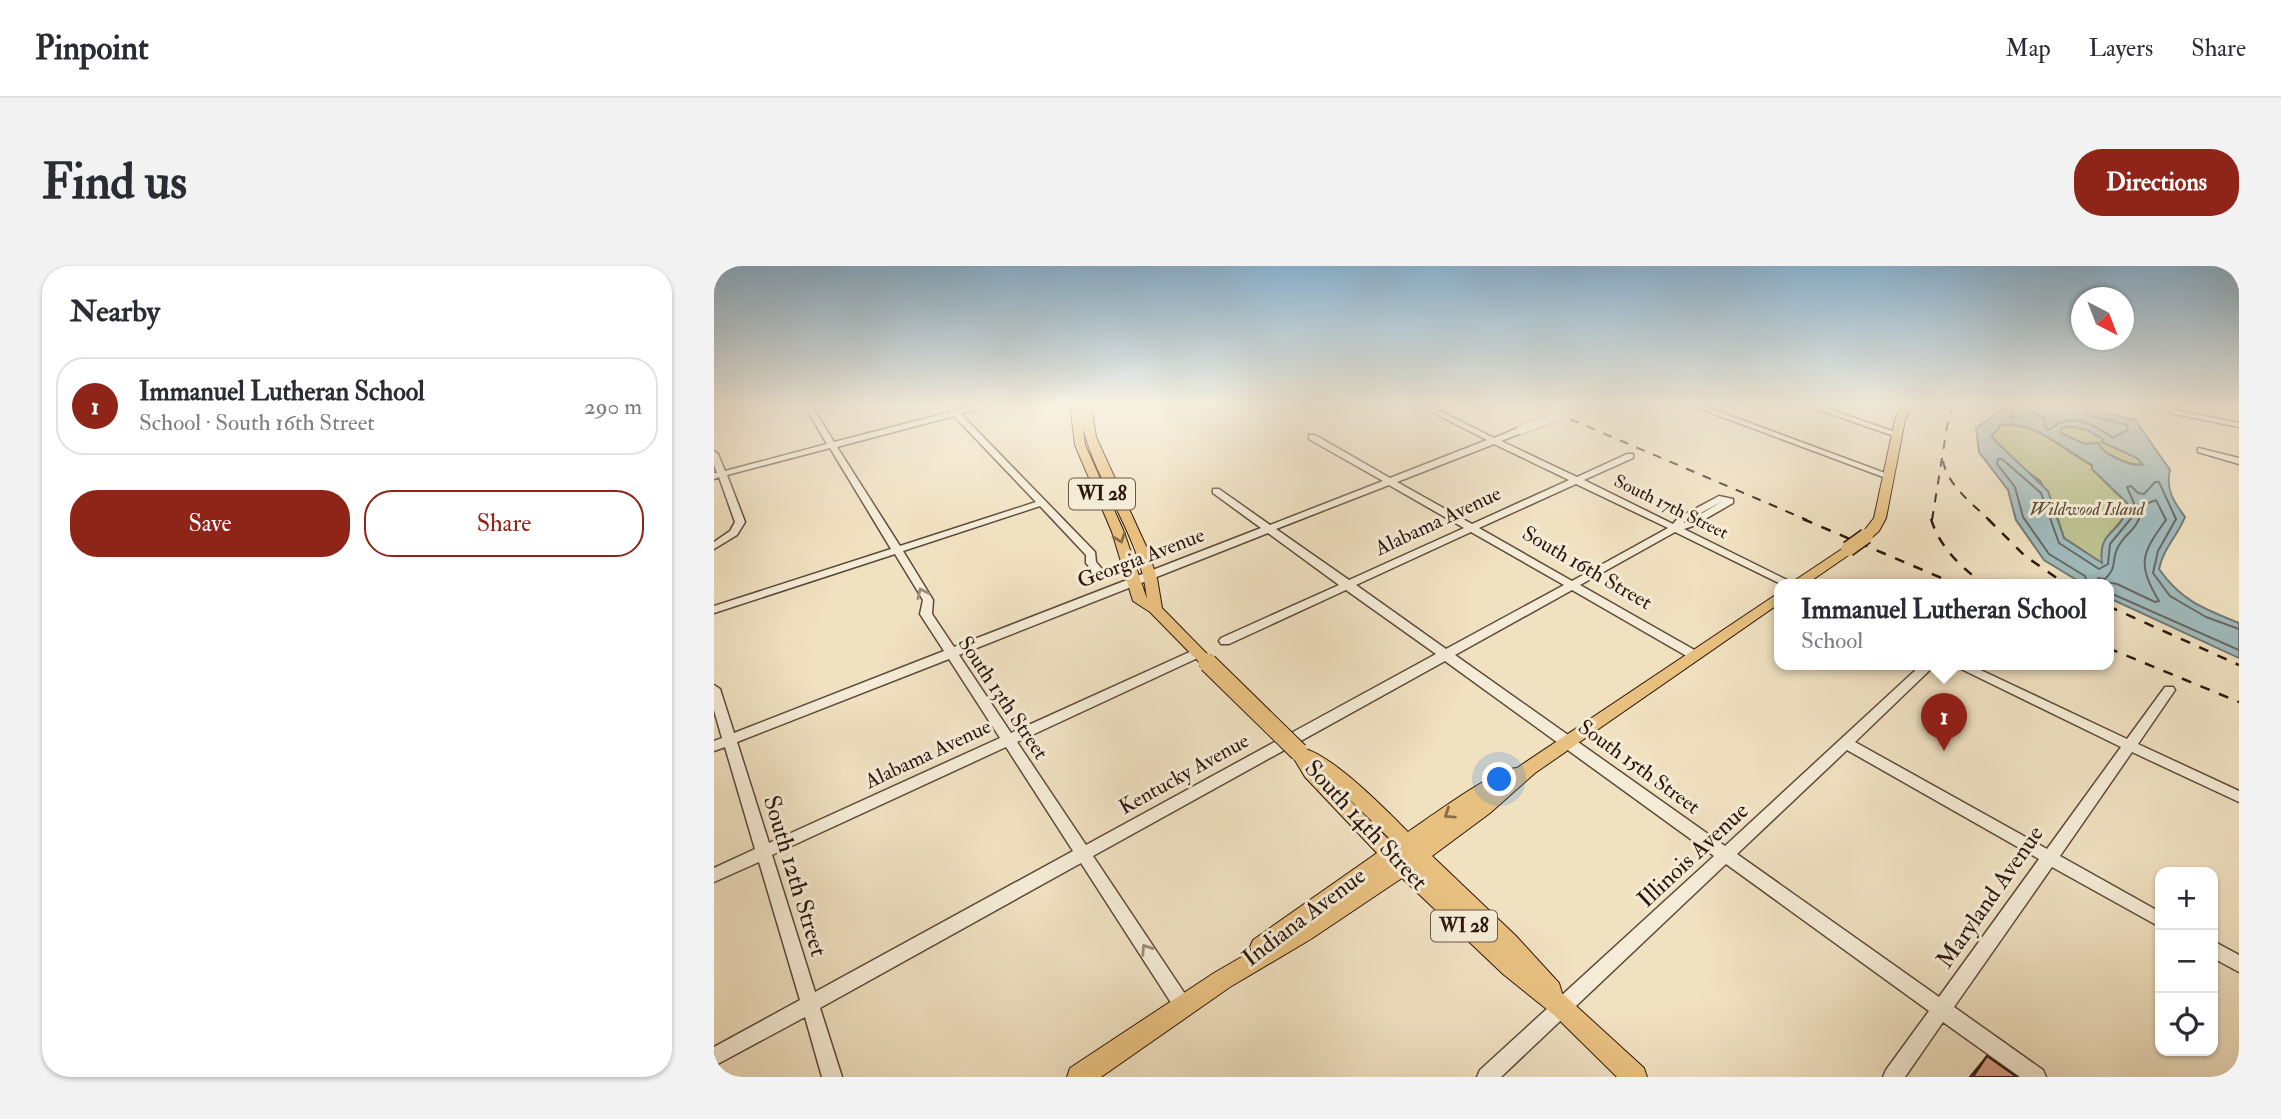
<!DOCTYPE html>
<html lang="en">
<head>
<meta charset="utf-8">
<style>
  :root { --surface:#fff; --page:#f2f2f3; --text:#2b2b33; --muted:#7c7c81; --line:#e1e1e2; --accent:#8f2418 }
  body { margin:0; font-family:"IM FELL Double Pica",serif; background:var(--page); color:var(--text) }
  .controls { position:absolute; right:21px; bottom:21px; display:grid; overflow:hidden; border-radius:14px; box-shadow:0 2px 5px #0004 }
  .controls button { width:63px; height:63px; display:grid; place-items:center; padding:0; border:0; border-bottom:2px solid var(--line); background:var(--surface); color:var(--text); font:35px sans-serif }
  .compass { position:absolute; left:1357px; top:21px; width:63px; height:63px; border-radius:50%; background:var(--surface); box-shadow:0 2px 5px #0004; rotate:138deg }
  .you { position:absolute; left:786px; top:514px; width:24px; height:24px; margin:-18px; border:5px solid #fff; border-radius:50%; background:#1a73e8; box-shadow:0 0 0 10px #1a73e833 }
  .badge { display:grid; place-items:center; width:46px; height:46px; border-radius:50%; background:var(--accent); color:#fff; font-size:23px; font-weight:700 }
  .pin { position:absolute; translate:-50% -58px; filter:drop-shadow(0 2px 4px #0008) }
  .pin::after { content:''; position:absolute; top:37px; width:24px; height:21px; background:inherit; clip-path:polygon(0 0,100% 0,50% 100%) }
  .popup { position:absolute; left:1060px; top:313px; width:340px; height:91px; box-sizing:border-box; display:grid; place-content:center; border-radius:14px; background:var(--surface); filter:drop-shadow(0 2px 5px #0005); font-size:23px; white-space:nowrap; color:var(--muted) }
  .popup b { font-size:26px; color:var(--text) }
  .popup::after { content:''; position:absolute; left:50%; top:100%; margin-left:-14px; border:14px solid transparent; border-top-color:var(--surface) }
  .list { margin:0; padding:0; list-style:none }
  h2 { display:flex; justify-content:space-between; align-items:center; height:91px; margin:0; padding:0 28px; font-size:30px }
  h2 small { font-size:23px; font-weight:400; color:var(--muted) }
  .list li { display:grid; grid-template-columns:46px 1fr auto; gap:21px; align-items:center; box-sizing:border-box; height:98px; margin:0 14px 14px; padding:0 14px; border:2px solid var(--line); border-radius:28px }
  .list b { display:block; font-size:26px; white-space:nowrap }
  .list p { margin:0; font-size:23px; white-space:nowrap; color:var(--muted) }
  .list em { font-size:23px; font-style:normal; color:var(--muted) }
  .actions { display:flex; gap:14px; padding:21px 28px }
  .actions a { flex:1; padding:16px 0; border:2px solid var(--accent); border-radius:28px; text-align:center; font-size:24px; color:var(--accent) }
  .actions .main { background:var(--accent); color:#fff }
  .icon { flex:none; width:38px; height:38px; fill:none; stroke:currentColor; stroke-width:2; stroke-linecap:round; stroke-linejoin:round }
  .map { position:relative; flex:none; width:1525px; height:811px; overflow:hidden; border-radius:28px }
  header { display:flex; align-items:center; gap:42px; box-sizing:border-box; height:98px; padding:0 35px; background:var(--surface); border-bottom:2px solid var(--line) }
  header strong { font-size:33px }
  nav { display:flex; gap:38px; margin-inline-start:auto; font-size:24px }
  .intro { display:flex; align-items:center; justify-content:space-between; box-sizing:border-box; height:168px; padding:0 42px }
  h1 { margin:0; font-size:49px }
  .button { padding:18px 32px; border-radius:28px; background:var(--accent); color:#fff; font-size:24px; font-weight:700 }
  main { display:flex; gap:42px; padding:0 42px }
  aside { flex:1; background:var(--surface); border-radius:28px; box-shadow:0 2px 5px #0004 }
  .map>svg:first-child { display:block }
  .green { fill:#bdc290; stroke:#746c4e; stroke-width:2 }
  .water { fill:#a0bbbd; stroke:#727976; stroke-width:2; fill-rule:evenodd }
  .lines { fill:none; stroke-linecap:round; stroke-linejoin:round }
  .shore { stroke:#666864; stroke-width:2 }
  .minor-casing { stroke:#5d4939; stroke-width:3 }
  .major-casing { stroke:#2c160c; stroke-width:2 }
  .minor { fill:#f5ecd7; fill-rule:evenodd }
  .major { fill:#e8c080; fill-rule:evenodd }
  .rail-far1 { stroke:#2c160c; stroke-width:2; stroke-dasharray:9 9; stroke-linecap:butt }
  .rail { stroke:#2c160c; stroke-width:2.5; stroke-dasharray:10 10; stroke-linecap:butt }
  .minor-bridge-casing { stroke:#5d4939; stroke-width:10; stroke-linecap:butt }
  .major-bridge-far1-casing { stroke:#2c160c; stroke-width:17; stroke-linecap:butt }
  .major-bridge-casing { stroke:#2c160c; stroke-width:20; stroke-linecap:butt }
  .minor-bridge { stroke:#f5ecd7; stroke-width:9 }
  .major-bridge-far1 { stroke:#e8c080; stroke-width:14 }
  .major-bridge { stroke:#e8c080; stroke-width:18 }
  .wall { fill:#b88472; stroke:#2c160c; stroke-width:2 }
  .building { fill:#d69985; stroke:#2c160c; stroke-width:2 }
  .oneway { stroke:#8a6b46 }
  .oneway2 { stroke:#9b8c7c }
  .labels { text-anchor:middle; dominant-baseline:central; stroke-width:6; stroke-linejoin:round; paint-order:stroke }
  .far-street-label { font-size:18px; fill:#2c160c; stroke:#f5ecd7 }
  .far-park-label { font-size:18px; font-style:italic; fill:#584a34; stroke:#f5ecd7 }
  .shield { fill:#f5ecd7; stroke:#685649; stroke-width:2 }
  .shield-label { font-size:19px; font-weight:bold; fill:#2c160c }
  .street-label { font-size:21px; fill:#2c160c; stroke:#f5ecd7 }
  .near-street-label { font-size:24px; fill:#2c160c; stroke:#f5ecd7 }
</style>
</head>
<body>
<header>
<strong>Pinpoint</strong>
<nav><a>Map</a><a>Layers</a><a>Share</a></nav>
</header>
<div class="intro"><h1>Find us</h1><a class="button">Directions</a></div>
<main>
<aside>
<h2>Nearby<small></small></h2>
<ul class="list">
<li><span class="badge">1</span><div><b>Immanuel Lutheran School</b><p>School · South 16th Street</p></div><em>290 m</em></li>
</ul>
<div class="actions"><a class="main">Save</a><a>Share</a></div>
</aside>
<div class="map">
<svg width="1525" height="811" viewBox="0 0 1525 811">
  <rect width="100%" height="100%" fill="#f0e1c1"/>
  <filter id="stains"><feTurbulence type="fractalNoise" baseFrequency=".00286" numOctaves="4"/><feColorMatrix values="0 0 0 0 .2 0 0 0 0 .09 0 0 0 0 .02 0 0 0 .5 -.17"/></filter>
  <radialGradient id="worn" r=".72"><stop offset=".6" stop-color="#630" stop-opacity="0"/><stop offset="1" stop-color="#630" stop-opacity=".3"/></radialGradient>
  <path class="green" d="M 1287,159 C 1322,155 1349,184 1379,200 L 1378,203 L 1413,237 L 1412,249 L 1397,267 L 1389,298 L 1350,272 L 1340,242 L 1326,215 L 1302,197 L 1277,170 Z
    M 1356,160 L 1373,164 L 1390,173 L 1388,176 L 1423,192 L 1429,199 C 1414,199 1399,191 1386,183 L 1385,178 L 1371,178 L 1346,167 L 1348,162 Z"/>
  <path class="water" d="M 1295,139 L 1359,139 L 1421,154 L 1456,204 C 1451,223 1460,236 1471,251 C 1463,271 1450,281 1445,303 C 1467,335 1491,343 1525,357 L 1525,392 L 1395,332 L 1394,319 L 1371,319 L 1330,294 L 1302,254 L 1294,224 L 1265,186 L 1262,162 ZM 1287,159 C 1321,154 1350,184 1378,199 L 1378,203 L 1413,237 C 1411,269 1383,261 1388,297 L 1350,272 L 1334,225 L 1277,171 ZM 1356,160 L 1373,164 L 1389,173 L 1388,176 L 1423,192 L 1429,199 C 1414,200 1389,188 1384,177 L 1371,178 L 1346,167 L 1348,162 Z"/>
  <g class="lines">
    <path class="shore" d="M 1297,139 L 1297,151 L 1305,152 L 1316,145 L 1330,152 L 1331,161 L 1335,164 C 1357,145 1378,157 1399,172 L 1414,164 L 1413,159 L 1373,149 L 1368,139
      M 1374,319 L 1371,310 L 1335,288 L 1309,251 L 1301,221 L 1283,198 L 1284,193 L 1288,193 L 1327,227 L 1345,277 L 1385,303 L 1394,298 L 1396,278 L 1419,250 L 1420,237 L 1413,221 L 1417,220 L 1424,227 L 1430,228 L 1441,216 L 1445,216 L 1462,253 L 1444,285 L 1439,307 L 1456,330 L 1492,351 L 1525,363
      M 1384,319 L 1384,312 L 1391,313 C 1404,300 1397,296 1403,283 C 1413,263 1423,268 1429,239 L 1442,234 L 1452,254 C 1427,288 1423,298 1445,335 L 1441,336 L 1403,318 L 1392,316 L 1388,319
      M 1394,326 L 1525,384"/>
    <g class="minor-casing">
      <path id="minor" d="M 90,139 L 97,139 L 120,176 L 237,146 L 231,139 L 239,139 L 243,144 L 262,139 L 276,139 L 247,148 L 381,286 L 382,296 L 394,310 L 389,313 L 385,312 L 372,297 L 372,289 L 326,240 L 189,285 L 219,334 L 218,348 L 240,381 L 547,262 L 499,227 L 499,223 L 505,223 L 556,259 L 669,215 L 595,173 L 595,169 L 601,169 L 676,212 L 773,174 L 704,139 L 714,139 L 780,172 L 804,162 L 810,162 L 810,166 L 787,175 L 863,211 L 913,188 L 919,188 L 919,192 L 870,214 L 959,258 L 964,252 L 1005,230 L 1019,233 L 1019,237 L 979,260 L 970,263 L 1083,319 L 1069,319 L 961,266 L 866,319 L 984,386 L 986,389 L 984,392 L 976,392 L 858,324 L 741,389 L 1011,580 L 1207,399 L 1221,399 L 1141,476 L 1333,583 L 1407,481 L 1239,399 L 1256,399 L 1413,473 L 1451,421 L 1459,421 L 1461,424 L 1424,478 L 1525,525 L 1525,536 L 1418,486 L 1346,590 L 1446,646 L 1446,661 L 1338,601 L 1240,741 L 1329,804 L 1332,811 L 1306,811 L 1229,756 L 1191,811 L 1169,811 L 1172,804 L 1215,745 L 1012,598 L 787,811 L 763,811 L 766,804 L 1000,590 L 731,395 L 379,590 L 475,734 L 478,740 L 475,746 L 469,749 L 463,746 L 367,597 L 106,742 L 128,811 L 108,811 L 91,751 L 0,800 L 0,781 L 86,734 L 45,596 L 0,616 L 0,602 L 41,583 L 11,481 L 0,485 L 0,475 L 8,472 L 0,444 L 0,419 L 6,423 L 20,467 L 230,385 L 206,348 L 209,334 L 181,288 L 0,347 L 0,340 L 177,283 L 116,182 L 13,209 L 31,256 L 23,269 L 0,283 L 0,276 L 16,265 L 21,256 L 5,211 L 0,213 L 0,207 L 3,207 L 0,199 L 0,185 L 4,188 L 11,205 L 113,178 ZM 240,150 L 322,236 L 186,280 L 123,181 ZM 780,178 L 855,214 L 758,258 L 683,216 ZM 862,218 L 954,262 L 858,315 L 765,262 ZM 675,219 L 750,262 L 635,314 L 562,263 ZM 1009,235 L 973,256 L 970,257 L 970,256 ZM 757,266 L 850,319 L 732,383 L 642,319 ZM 554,267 L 625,319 L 507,372 L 505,375 L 507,378 L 515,378 L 632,324 L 722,388 L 372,579 L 303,476 L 488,390 L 490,387 L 488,384 L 480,384 L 297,467 L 245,389 ZM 235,393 L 286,472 L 55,577 L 23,476 ZM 292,481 L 359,585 L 101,726 L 58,589 ZM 1133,484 L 1325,593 L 1225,731 L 1023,588 Z
        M 861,139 L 872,139 L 856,146 L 852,144 Z
        M 976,139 L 987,139 L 1179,210 L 1172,212 Z
        M 1091,139 L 1103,139 L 1187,168 L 1180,170 Z
        M 1456,143 L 1525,157 L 1525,161 L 1456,147 Z
        M 1484,182 L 1525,192 L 1525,198 L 1484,186 Z
        M 1499,675 L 1525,689 L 1525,706 L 1499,692 Z"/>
    </g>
    <g class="major-casing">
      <path id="major" d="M 356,139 L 366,139 L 367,148 L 367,139 L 377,139 L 382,171 L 432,280 L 443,312 L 448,342 L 496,391 L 499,394 L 496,397 L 486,397 L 436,346 L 419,335 L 398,266 L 361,179 ZM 369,162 C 384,221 427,271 433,333 L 410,266 L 371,179 Z
        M 1188,139 L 1198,139 L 1191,154 L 1172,252 L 1165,265 L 1156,273 L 1148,273 L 1146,270 L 1160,252 L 1181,154 Z
        M 1134,279 L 1139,280 L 1139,286 L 1091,319 L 1074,319 Z
        M 1066,326 L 1066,337 L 821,507 L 776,547 L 718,590 L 802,670 L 845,717 L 848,727 L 930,802 L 933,811 L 903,811 L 840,749 L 789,708 L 688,612 L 597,673 L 516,721 L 387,811 L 353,811 L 356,802 L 500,707 L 538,685 L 536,681 L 539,674 L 663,587 L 591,511 L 576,486 L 579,482 C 605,474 675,547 694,566 C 715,552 782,502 803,502 ZM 621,519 L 679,576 L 678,577 Z"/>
    </g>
    <use href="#minor" class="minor"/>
    <use href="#major" class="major"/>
    <path class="rail-far1" d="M 823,139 L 1093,254
      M 1229,195 C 1234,220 1258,237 1275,254
      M 1218,254 L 1234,155 L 1240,139"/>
    <path class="rail" d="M 1089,253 L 1244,319
      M 1217,253 C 1226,282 1247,301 1271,319
      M 1274,253 L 1311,290 L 1353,319
      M 1394,340 L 1525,399
      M 1394,382 L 1525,436"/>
    <g class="minor-bridge-casing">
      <path id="minor-bridge" d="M 807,164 L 856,144"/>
    </g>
    <g class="major-bridge-far1-casing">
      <path id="major-bridge-far1" d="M 1134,283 L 1152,270
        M 491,394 L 496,399"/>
    </g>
    <g class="major-bridge-casing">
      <path id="major-bridge" d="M 494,397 L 585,486"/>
    </g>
    <use href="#minor-bridge" class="minor-bridge"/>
    <use href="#major-bridge-far1" class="major-bridge-far1"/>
    <use href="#major-bridge" class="major-bridge"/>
  </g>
  <path class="wall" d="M 1273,790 L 1303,811 L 1256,811 Z"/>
  <path class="building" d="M 1273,790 L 1303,811 L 1259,811 Z"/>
  <defs><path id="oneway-chevron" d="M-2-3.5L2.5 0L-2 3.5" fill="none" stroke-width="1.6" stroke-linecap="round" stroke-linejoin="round" transform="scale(1.75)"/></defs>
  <g class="oneway">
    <use href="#oneway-chevron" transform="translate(406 272) rotate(70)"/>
    <use href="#oneway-chevron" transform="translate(735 548) rotate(146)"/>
  </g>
  <g class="oneway2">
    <use href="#oneway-chevron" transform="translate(208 327) rotate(-115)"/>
    <use href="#oneway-chevron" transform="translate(432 683) rotate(-123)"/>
  </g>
  <linearGradient id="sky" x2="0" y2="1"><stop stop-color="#8bb7d7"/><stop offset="0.55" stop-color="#f8f2e3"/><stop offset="1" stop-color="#f8f2e3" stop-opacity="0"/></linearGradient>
  <rect width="1525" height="253" fill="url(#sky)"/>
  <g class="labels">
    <g class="far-street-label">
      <text transform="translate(957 241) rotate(26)">South 17th Street</text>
    </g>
    <g class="far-park-label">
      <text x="1373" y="243">Wildwood Island</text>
    </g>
    <g class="shield">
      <rect x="355" y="212.5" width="66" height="31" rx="5"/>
      <rect x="717" y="644.5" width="66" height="31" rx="5"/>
    </g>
    <g class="shield-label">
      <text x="388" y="228">WI 28</text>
      <text x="750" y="660">WI 28</text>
    </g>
    <g class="street-label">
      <text transform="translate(724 255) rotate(-25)">Alabama Avenue</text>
      <text transform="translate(427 292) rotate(-21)">Georgia Avenue</text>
      <text transform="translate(873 302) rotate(30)">South 16th Street</text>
      <text transform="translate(289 432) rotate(56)">South 13th Street</text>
      <text transform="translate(214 488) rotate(-25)">Alabama Avenue</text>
      <text transform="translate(925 501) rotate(36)">South 15th Street</text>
      <text transform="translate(470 508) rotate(-29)">Kentucky Avenue</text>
    </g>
    <g class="near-street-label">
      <text transform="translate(652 559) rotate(47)">South 14th Street</text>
      <text transform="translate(979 589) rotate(-43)">Illinois Avenue</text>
      <text transform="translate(81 610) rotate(73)">South 12th Street</text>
      <text transform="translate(1276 631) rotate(-55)">Maryland Avenue</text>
      <text transform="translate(590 651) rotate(-37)">Indiana Avenue</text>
    </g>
  </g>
  <rect width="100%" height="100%" filter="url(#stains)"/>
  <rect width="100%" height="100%" fill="url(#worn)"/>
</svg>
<div class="controls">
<button>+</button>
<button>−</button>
<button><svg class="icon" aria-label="locate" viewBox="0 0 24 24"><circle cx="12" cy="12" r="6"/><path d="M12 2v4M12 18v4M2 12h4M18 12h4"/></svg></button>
</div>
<svg class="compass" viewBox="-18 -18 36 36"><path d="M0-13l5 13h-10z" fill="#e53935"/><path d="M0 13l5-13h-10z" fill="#7c7c81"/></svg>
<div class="you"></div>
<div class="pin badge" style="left:1230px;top:485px">1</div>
<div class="popup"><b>Immanuel Lutheran School</b>School</div>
</div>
</main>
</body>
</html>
